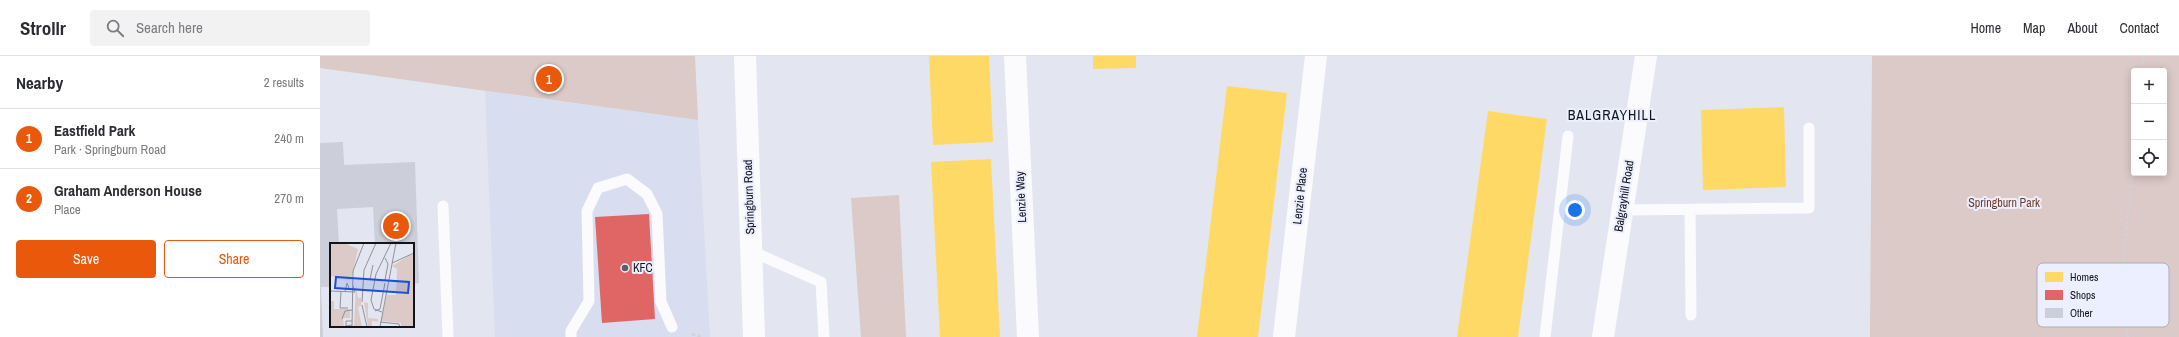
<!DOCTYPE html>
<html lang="en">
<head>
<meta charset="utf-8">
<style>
  :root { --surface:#fff; --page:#f2f2f3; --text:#2b2b33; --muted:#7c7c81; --line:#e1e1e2; --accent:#ea580c }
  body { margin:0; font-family:"Archivo Narrow",sans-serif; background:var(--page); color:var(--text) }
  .controls { position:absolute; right:12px; top:12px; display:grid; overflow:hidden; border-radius:4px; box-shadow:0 2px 10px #0003 }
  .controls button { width:36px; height:36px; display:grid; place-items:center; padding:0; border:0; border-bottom:1px solid var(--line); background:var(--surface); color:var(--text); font:20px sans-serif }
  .you { position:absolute; left:1255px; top:154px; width:14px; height:14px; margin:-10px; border:3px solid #fff; border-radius:50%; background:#1a73e8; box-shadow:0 0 0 6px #1a73e833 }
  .badge { display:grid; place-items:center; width:26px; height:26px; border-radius:50%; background:var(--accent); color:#fff; font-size:13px; font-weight:700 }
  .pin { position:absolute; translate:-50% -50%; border:2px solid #fff; box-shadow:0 1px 4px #0006 }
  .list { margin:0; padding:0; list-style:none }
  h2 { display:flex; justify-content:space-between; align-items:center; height:52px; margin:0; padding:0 16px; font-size:17px }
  h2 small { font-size:13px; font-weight:400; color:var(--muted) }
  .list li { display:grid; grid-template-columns:26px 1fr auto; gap:12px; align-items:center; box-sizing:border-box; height:60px; padding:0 16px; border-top:1px solid var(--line) }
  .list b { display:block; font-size:15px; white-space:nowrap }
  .list p { margin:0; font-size:13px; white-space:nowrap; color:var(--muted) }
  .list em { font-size:13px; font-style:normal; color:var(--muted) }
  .actions { display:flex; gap:8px; padding:12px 16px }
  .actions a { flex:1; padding:9px 0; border:1px solid var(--accent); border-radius:4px; text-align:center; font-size:14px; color:var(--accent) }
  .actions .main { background:var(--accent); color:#fff }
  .icon { flex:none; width:22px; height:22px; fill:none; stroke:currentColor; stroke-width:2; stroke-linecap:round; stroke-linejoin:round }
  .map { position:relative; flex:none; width:1859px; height:281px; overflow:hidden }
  header { display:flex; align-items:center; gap:24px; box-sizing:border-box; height:56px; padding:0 20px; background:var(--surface); border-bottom:1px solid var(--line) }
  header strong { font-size:19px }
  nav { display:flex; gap:22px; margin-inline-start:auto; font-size:14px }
  .search { width:280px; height:36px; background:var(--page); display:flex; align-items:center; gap:10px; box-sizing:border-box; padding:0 14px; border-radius:4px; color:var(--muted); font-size:15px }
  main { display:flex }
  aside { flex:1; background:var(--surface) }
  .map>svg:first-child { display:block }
  .built { fill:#d8ddef }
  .green { fill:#dbcac7; fill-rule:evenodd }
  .homes { fill:#ffd966 }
  .shops { fill:#e06666 }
  .building { fill:#ccceda }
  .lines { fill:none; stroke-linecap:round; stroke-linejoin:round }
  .path { stroke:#d1d2d6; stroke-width:2.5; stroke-dasharray:3 3; stroke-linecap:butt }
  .service { stroke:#fbfbfd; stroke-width:11 }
  .minor { stroke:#fbfbfd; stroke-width:22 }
  .tertiary { stroke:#fbfbfd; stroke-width:22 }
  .primary { stroke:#fbfbfd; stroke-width:22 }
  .poi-dot { fill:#5b5e65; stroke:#ecefff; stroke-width:1.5 }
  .labels { text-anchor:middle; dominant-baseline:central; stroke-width:4; stroke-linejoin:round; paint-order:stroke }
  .street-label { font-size:12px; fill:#12141a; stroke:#ecefff }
  .park-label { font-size:12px; fill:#703b25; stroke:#ecefff }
  .poi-label { font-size:12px; fill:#12141a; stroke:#ecefff; text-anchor:start }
  .quarter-label { font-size:14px; letter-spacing:1px; fill:#12141a; stroke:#ecefff }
  .inset-road { fill:none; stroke:#8f929a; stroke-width:1 }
  .view { fill:#1d4ed8; fill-opacity:0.15; stroke:#1d4ed8; stroke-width:2 }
  .inset-edge { fill:none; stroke:#12141a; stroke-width:2 }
  .key { fill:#ecefff; stroke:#abadba; stroke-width:1 }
  .key-label { font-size:11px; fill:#12141a }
</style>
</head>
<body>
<header>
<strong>Strollr</strong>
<div class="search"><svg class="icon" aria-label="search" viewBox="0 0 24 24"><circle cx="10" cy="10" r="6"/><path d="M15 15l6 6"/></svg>Search here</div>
<nav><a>Home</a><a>Map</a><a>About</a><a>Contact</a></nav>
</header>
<main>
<aside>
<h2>Nearby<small>2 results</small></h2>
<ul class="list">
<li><span class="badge">1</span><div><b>Eastfield Park</b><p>Park · Springburn Road</p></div><em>240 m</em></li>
<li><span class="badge">2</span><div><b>Graham Anderson House</b><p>Place</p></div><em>270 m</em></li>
</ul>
<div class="actions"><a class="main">Save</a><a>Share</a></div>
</aside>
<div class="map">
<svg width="1859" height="281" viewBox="0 0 1859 281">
  <rect width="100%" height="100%" fill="#e3e6f0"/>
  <path class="built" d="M 165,35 L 378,64 L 390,281 L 175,281 Z"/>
  <path class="green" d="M 0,0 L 375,0 L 378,64 L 0,12 Z
    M 1552,0 L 1859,0 L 1859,281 L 1550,281 ZM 1814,15 L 1844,15 L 1844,117 L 1814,117 Z
    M 579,139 L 586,281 L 541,281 L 531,142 Z"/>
  <path class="homes" d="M 609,0 L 669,0 L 673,86 L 613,89 Z
    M 773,0 L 816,0 L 816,12 L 773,13 Z
    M 907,30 L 967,37 L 938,281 L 877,281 Z
    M 1464,51 L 1466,131 L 1383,134 L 1381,54 Z
    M 1168,55 L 1227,63 L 1198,281 L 1137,281 Z
    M 671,103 L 680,281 L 620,281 L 611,106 Z"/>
  <path class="shops" d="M 329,158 L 335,263 L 282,267 L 275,161 Z"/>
  <path class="building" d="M 23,86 L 24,109 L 95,106 L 99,227 L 93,228 L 93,188 L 55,188 L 53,151 L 17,153 L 19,188 L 11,188 L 11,231 L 1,231 L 3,281 L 0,281 L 0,87 Z"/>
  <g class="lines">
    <path class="path" d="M 1822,15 L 1824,0
      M 372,278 L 382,281
      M 1808,281 L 1800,233 L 1814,98"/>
    <path class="service" d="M 123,150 L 128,281
      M 1370,153 L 1371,259
      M 1302,154 L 1489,152 L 1489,72
      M 431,195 L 501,226 L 504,281
      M 251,281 L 251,275 L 269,245 L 267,155 L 278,132 L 307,123 L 327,138 L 337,158 L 341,246 L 352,271
      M 1225,281 L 1248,80"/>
    <path class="minor" d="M 695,0 L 708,281
      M 964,281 L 996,0"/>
    <path class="tertiary" d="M 1283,281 L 1326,0"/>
    <path class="primary" d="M 425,0 L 434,281"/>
  </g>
  <circle class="poi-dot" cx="305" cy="212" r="4"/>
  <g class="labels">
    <g class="street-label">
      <text transform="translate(980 140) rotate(-84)">Lenzie Place</text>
      <text transform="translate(1304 140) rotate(-81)">Balgrayhill Road</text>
      <text transform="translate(429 141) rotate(-92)">Springburn Road</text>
      <text transform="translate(701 141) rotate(-93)">Lenzie Way</text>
    </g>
    <g class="park-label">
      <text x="1684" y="147">Springburn Park</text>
    </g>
    <g class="poi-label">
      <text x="313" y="212">KFC</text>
    </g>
    <g class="quarter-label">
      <text x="1292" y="59">BALGRAYHILL</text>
    </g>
  </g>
  <g transform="translate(10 187)">
    <rect width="84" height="84" fill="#e3e6f0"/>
    <path d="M 0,0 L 14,0 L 28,6 L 21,37 L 0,33 ZM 80,12 L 84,12 L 84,84 L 71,84 L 71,80 L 51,78 L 57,52 L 66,52 L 67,26 L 62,23 ZM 26,41 L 28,55 L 31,55 L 31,63 L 28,64 L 32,84 L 24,84 ZM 0,58 L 4,58 L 4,66 L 20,66 L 20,75 L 13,75 L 14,84 L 0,84 ZM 34,59 L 38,60 L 38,75 L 48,76 L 48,79 L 42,78 L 42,84 L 38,84 Z" fill="#dbcac7"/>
    <path class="inset-road" d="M 62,20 L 84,10M 40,36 L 43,22M 55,37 L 58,21 L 55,15M 0,48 L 25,49 L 23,43M 11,48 L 10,65 L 18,65M 15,49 L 17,40 L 19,45M 32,59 L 34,27 L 46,0M 32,62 L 37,84M 45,68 L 50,66 L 55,40M 52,69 L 44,66 L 41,57 L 46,31 L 61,0M 12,76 L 15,68 L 22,67M 22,78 L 16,78 L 16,83 L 22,82M 50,79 L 69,81 L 70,84M 22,84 L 23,28 L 34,0M 50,84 L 66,0"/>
    <path class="view" d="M 6,34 L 79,39 L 78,50 L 5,45 Z"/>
    <rect width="84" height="84" class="inset-edge"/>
  </g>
  <rect x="1717" y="207" width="132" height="64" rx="6" class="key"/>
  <rect x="1725" y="216" width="18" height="10" fill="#ffd966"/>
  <rect x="1725" y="234" width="18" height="10" fill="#e06666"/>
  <rect x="1725" y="252" width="18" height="10" fill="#ccceda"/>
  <g class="key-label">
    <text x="1750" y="225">Homes</text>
    <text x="1750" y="243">Shops</text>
    <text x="1750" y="261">Other</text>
  </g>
</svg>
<div class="controls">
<button>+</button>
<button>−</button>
<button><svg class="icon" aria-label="locate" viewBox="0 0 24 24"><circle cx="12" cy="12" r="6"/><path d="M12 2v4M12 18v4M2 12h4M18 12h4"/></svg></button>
</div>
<div class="you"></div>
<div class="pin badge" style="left:229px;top:23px">1</div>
<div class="pin badge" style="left:76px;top:170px">2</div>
</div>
</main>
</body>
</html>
